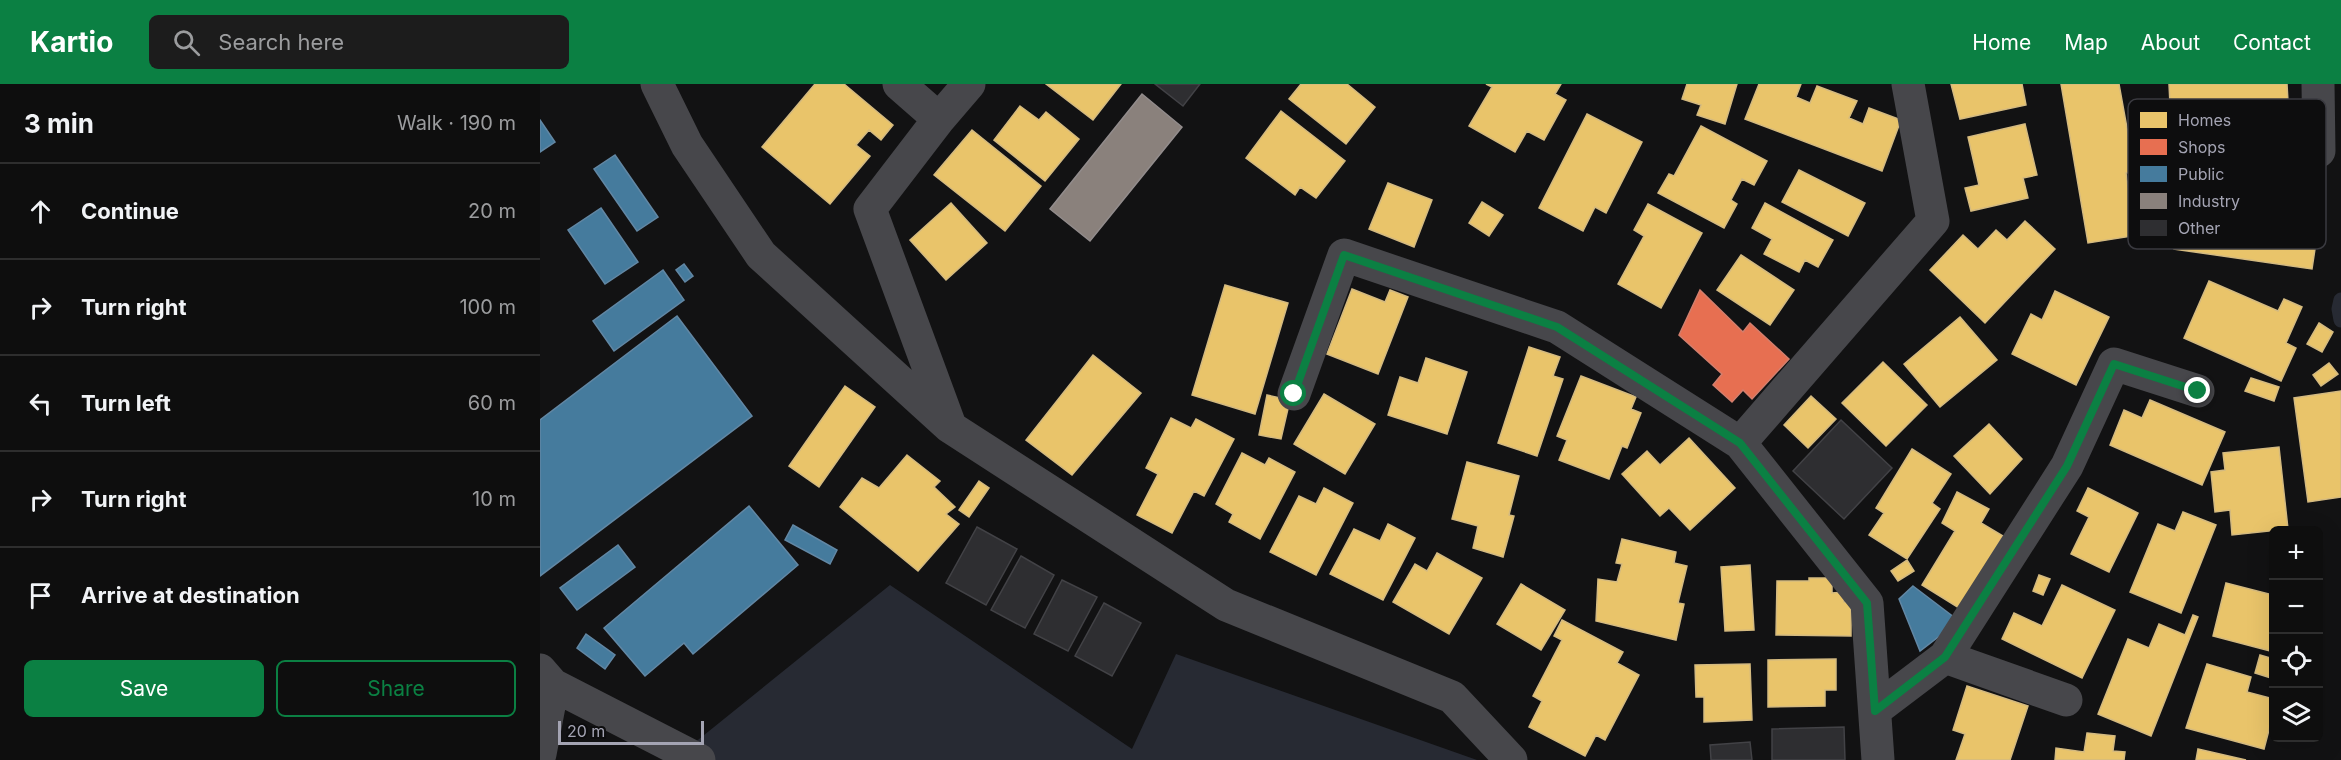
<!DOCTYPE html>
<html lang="en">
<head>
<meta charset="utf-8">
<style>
  :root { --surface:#0e0e0e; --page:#1c1c1c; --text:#f1f3f6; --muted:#9b9c9e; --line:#2e2e2e; --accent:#0b8043 }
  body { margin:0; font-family:Inter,sans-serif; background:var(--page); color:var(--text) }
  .controls { position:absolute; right:18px; bottom:18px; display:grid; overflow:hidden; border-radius:9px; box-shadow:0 6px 24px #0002 }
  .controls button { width:54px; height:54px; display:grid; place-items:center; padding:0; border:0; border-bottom:2px solid var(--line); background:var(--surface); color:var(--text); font:30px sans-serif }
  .scale { position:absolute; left:18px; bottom:15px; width:146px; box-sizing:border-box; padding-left:6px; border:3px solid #a4a4b3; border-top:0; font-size:16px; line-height:21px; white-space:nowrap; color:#a4a4b3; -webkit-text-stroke:4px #0d0d0e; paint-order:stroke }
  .stop { position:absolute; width:18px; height:18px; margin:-14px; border:4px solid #0b8043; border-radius:50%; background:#fff }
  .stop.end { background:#0b8043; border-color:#fff; box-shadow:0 2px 6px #0008 }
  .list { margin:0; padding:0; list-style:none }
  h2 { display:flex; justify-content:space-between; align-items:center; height:78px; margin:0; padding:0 24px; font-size:26px }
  h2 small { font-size:20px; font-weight:400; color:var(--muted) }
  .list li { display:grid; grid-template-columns:39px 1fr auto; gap:18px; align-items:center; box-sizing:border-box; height:96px; padding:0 24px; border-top:2px solid var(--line) }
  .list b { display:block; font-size:22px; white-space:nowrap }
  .list em { font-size:20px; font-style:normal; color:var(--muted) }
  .actions { display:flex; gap:12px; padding:18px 24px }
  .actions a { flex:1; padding:14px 0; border:2px solid var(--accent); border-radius:9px; text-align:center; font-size:21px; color:var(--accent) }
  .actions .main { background:var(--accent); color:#fff }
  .icon { flex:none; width:33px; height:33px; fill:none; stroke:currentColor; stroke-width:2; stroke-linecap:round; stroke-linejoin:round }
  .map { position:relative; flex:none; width:1801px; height:676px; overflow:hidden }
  header { display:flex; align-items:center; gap:36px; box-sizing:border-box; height:84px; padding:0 30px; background:var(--accent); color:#fff }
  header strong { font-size:28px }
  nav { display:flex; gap:33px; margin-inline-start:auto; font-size:21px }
  .search { width:420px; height:54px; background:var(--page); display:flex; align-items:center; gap:15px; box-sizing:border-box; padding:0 21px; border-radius:9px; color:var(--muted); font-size:22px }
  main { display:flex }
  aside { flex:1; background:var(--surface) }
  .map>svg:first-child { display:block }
  .water { fill:#272a33 }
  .homes { fill:#e9c46a; stroke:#d4ba80; stroke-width:1.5 }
  .shops { fill:#e76f51; stroke:#d37f6e; stroke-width:1.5 }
  .public { fill:#457b9d; stroke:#6287a4; stroke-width:1.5 }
  .industry { fill:#8a817c; stroke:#928c8c; stroke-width:1.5 }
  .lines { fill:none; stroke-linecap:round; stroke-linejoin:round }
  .stream { stroke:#272a33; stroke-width:15 }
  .building { fill:#2e2e31; stroke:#424246; stroke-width:1.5 }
  .minor { stroke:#47474b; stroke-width:33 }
  .route { stroke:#0b8043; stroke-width:8 }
  .key { fill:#0d0d0e; stroke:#3a3a40; stroke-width:1.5 }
  .key-label { font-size:16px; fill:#a4a4b3 }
</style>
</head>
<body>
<header>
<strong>Kartio</strong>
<div class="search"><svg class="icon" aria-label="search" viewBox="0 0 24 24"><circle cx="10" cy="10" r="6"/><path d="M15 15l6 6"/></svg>Search here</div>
<nav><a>Home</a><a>Map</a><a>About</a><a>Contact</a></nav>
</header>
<main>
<aside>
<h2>3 min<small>Walk · 190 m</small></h2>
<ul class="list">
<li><svg class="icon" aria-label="ahead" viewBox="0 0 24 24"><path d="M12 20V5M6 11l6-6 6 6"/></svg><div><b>Continue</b></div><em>20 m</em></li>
<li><svg class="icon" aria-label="right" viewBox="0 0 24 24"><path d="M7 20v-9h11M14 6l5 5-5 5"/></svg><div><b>Turn right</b></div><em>100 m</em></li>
<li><svg class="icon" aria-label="left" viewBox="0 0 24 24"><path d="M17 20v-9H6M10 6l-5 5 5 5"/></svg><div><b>Turn left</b></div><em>60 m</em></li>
<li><svg class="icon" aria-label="right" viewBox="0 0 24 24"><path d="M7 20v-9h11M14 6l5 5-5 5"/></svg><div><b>Turn right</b></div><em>10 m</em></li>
<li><svg class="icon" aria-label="arrive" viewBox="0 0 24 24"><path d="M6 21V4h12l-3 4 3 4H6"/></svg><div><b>Arrive at destination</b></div></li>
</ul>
<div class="actions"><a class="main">Save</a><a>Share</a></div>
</aside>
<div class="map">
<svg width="1801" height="676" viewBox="0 0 1801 676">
  <rect width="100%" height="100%" fill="#121213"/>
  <path class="water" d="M 350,501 L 592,665 L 636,570 L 937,676 L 166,676 L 143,668 Z"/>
  <path class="homes" d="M 275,0 L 304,0 L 353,41 L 341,56 L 329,46 L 316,61 L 330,72 L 290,120 L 222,63 Z
    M 506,0 L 581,0 L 553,36 Z
    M 761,0 L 807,0 L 835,23 L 806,60 L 749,15 Z
    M 946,0 L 1021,0 L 1015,10 L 1026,16 L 1004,56 L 987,47 L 975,68 L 929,42 L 952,3 Z
    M 1147,0 L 1197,0 L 1185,40 L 1157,31 L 1161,21 L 1142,15 Z
    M 1219,0 L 1261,0 L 1256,13 L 1270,19 L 1277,2 L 1317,17 L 1309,34 L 1323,40 L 1329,24 L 1361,36 L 1342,87 L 1205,35 Z
    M 1411,0 L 1482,0 L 1486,21 L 1420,35 Z
    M 1521,0 L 1579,0 L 1595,88 L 1586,89 L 1588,103 L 1597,101 L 1605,150 L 1548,159 Z
    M 1629,0 L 1747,0 L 1749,35 L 1631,41 Z
    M 480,22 L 499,36 L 506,28 L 539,55 L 505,97 L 454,56 Z
    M 741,27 L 805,77 L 776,114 L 760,103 L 755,111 L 706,74 Z
    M 1047,30 L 1102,58 L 1066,129 L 1055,123 L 1043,147 L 999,124 Z
    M 1485,40 L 1497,91 L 1483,94 L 1488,114 L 1431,127 L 1425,104 L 1439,101 L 1428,53 Z
    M 1161,42 L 1227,77 L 1214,101 L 1202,95 L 1191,116 L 1197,120 L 1184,144 L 1118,109 L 1129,90 L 1134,92 Z
    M 432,46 L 501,102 L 465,147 L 394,91 Z
    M 1259,86 L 1325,119 L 1308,152 L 1242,118 Z
    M 848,99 L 892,116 L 874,163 L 829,145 Z
    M 1643,106 L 1781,125 L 1772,185 L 1634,165 Z
    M 942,118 L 963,131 L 949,152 L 929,139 Z
    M 411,119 L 447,159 L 406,196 L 370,156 Z
    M 1225,119 L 1293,156 L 1278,183 L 1265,176 L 1259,188 L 1224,170 L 1232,155 L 1212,144 Z
    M 1108,120 L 1162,149 L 1121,224 L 1078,200 L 1104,152 L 1094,146 Z
    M 1485,137 L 1515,165 L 1445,239 L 1390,186 L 1423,151 L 1438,165 L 1456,146 L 1467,156 Z
    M 1201,171 L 1254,206 L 1230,241 L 1177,206 Z
    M 1669,197 L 1738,227 L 1744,215 L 1762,223 L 1746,259 L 1756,264 L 1741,297 L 1644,254 Z
    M 685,201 L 748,219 L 715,330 L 652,311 Z
    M 812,205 L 845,218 L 850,206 L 868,213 L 838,290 L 787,270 Z
    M 1515,207 L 1569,233 L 1536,301 L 1472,270 L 1491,230 L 1502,236 Z
    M 1420,233 L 1457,276 L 1400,323 L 1364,280 Z
    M 1779,239 L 1793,248 L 1782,268 L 1767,260 Z
    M 989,263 L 1020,273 L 1013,292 L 1023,295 L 997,372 L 958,359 Z
    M 553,271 L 601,309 L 532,391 L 486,356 Z
    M 886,274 L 927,288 L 907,350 L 848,331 L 860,293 L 878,299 Z
    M 1343,278 L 1387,321 L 1346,362 L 1302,319 Z
    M 1789,279 L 1798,290 L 1781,302 L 1773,291 Z
    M 1041,292 L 1096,313 L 1091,325 L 1101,329 L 1087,364 L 1082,362 L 1069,395 L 1019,376 L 1027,356 L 1017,352 Z
    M 1711,294 L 1739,303 L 1734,317 L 1705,307 Z
    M 305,302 L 335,323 L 279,403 L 249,382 Z
    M 1801,307 L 1801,413 L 1768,418 L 1754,314 Z
    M 784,310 L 835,340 L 805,390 L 754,360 Z
    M 727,311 L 750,316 L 741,355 L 719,351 Z
    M 1271,312 L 1296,335 L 1268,364 L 1244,341 Z
    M 1610,316 L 1685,348 L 1662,401 L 1570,361 L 1584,326 L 1602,334 Z
    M 631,334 L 651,344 L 656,335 L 694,355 L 664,412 L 654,407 L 632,449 L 597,431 L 618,390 L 606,384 Z
    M 1449,340 L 1482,375 L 1450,410 L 1414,372 Z
    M 1149,354 L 1195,404 L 1150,446 L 1129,424 L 1120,432 L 1082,390 L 1107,367 L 1120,381 Z
    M 1739,363 L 1748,445 L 1692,451 L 1690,426 L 1675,428 L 1671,388 L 1685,386 L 1683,369 Z
    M 1372,365 L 1411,390 L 1392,419 L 1400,425 L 1367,475 L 1329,451 L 1344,429 L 1336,424 Z
    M 702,369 L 725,381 L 729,374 L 755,388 L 720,455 L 689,438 L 693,430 L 676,420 Z
    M 367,371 L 400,397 L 394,403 L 415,423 L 406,430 L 419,440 L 378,487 L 300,423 L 322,394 L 339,404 Z
    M 927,378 L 979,392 L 969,431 L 974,432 L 963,473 L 933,464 L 938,442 L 912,435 Z
    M 439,397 L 449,404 L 429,433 L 419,426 Z
    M 784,404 L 813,419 L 776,491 L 730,468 L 759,412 L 776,420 Z
    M 1548,404 L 1598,429 L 1569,488 L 1531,470 L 1549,433 L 1537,427 Z
    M 1417,408 L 1449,425 L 1441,439 L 1463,452 L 1419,524 L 1382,501 L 1415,447 L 1402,439 Z
    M 1643,428 L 1676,441 L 1641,529 L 1590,508 L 1618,440 L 1635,447 Z
    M 848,440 L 875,454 L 843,516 L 790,490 L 814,445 L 840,457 Z
    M 1082,455 L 1136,468 L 1134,479 L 1147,482 L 1138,519 L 1144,520 L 1136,556 L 1056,537 L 1058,495 L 1077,498 L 1082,480 L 1076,479 Z
    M 897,469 L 942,494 L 909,550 L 853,518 L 875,480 L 887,487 Z
    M 1367,476 L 1374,487 L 1358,497 L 1351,487 Z
    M 1210,481 L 1214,546 L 1185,547 L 1181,483 Z
    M 1499,491 L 1510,495 L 1503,511 L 1493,507 Z
    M 1269,494 L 1292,494 L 1292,509 L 1303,508 L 1304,518 L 1311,518 L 1311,552 L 1236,551 L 1237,497 L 1269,497 Z
    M 1686,499 L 1733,511 L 1730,524 L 1734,525 L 1734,568 L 1673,552 Z
    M 981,500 L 1025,526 L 1001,566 L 957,540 Z
    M 1522,501 L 1575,526 L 1542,594 L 1462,555 L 1474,529 L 1502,542 Z
    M 1653,531 L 1658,533 L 1611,652 L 1558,630 L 1588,555 L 1609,564 L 1619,540 L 1645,551 Z
    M 1022,536 L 1083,568 L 1077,579 L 1099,591 L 1065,656 L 1056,651 L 1045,672 L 989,643 L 1002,617 L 993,612 L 1022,556 L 1014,552 Z
    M 1720,571 L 1734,575 L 1734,595 L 1715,589 Z
    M 1296,575 L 1296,606 L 1285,606 L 1285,622 L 1228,623 L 1228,576 Z
    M 1210,580 L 1212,636 L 1164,638 L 1164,613 L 1156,613 L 1155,581 Z
    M 1667,580 L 1711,593 L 1707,608 L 1734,615 L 1734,627 L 1724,665 L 1646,644 Z
    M 1427,602 L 1488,622 L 1470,676 L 1416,676 L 1425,650 L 1413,646 Z
    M 1547,649 L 1575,652 L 1573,667 L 1585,668 L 1584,676 L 1515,676 L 1516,664 L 1544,668 Z
    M 1658,665 L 1706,676 L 1656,676 Z"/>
  <path class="shops" d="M 1160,206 L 1203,248 L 1210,239 L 1249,275 L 1212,315 L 1203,306 L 1192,318 L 1173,301 L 1182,290 L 1139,251 Z"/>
  <path class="public" d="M 0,36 L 15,58 L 0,68 Z
    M 75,71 L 118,133 L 97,147 L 54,85 Z
    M 61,124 L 98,178 L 65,200 L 28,146 Z
    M 144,180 L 153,192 L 145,198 L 136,186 Z
    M 123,186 L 144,216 L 74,267 L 53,237 Z
    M 137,232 L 212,332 L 0,492 L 0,336 Z
    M 209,422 L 258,481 L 153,570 L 144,559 L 105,592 L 64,544 Z
    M 253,441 L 297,466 L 290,480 L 245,456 Z
    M 78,461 L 95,483 L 37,526 L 20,504 Z
    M 1373,502 L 1419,537 L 1380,567 L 1359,515 Z
    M 46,550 L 75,571 L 65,585 L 37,564 Z"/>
  <path class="industry" d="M 602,10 L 642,43 L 550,157 L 510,125 Z"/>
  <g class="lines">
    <path class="stream" d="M 1801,216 L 1799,225 L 1801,236"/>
  </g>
  <path class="building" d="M 615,0 L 660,0 L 643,22 Z
    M 1301,336 L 1352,384 L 1304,435 L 1253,387 Z
    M 437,443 L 477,465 L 446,521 L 406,499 Z
    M 481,472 L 514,491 L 485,544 L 451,526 Z
    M 522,496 L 557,513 L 528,567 L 494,550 Z
    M 564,519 L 601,539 L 572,592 L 535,572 Z
    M 1304,643 L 1305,676 L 1232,676 L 1232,645 Z
    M 1210,658 L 1212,676 L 1171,676 L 1170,661 Z"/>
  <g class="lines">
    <path class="minor" d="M 117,0 L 147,61 L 221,171 L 410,343 L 686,521 L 912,613 L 971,676
      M 359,0 L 399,35 L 330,125 L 409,339
      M 1778,0 L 1779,67
      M 399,35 L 429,0
      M 754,310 L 804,171 L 1017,243 L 1200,359
      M 1405,573 L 1527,382 L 1574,280 L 1658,307
      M 0,586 L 13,601 L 159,676
      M 0,607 L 13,601 L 0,670
      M 1335,626 L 1405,573 L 1526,616
      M 1338,676 L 1327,519 L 1200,359 L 1393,137 L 1368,0"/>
  </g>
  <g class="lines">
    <path class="route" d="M 754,310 L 804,171 L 1017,243 L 1200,359 L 1327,519 L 1335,627 L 1405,573 L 1527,382 L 1574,280 L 1658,307"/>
  </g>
  <rect x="1588" y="15" width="198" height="150" rx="9" class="key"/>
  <rect x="1600" y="28" width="27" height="16" fill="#e9c46a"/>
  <rect x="1600" y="55" width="27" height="16" fill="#e76f51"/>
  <rect x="1600" y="82" width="27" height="16" fill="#457b9d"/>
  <rect x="1600" y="109" width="27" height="16" fill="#8a817c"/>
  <rect x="1600" y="136" width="27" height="16" fill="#2e2e31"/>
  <g class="key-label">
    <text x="1638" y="42">Homes</text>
    <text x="1638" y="69">Shops</text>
    <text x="1638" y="96">Public</text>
    <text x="1638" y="123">Industry</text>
    <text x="1638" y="150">Other</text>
  </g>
</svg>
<div class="controls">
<button>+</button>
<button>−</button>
<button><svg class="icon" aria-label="locate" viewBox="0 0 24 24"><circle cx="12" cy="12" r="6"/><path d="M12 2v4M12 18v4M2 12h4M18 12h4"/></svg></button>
<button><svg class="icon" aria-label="layers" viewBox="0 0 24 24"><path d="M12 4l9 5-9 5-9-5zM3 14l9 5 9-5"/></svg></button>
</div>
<div class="scale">20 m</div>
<div class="stop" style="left:754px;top:310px"></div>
<div class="stop end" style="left:1658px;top:307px"></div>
</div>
</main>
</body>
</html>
